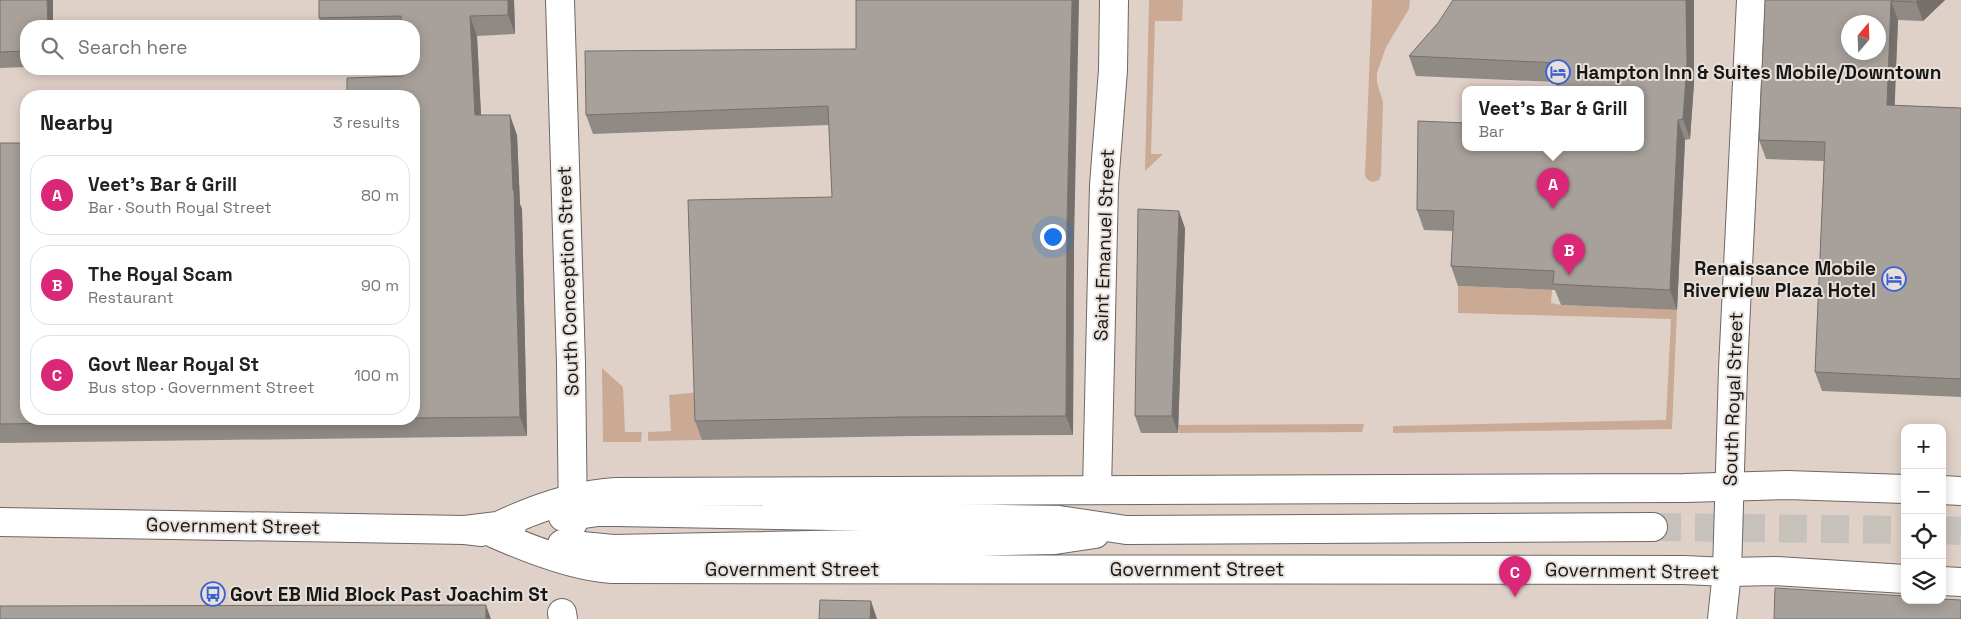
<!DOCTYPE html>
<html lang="en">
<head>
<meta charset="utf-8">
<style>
  :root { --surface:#fff; --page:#f2f2f2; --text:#202124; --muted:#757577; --line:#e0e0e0; --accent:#db2777 }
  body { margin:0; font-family:"Space Grotesk",sans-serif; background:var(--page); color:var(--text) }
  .controls { position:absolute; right:15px; bottom:15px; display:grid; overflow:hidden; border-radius:10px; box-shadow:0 2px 12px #0003 }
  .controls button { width:45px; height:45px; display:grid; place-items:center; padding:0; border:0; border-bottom:1px solid var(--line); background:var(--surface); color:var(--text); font:25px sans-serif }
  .compass { position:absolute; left:1841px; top:15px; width:45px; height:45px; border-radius:50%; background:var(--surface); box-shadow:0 2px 12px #0003; rotate:19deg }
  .you { position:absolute; left:1052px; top:236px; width:18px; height:18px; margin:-12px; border:4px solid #fff; border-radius:50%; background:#1a73e8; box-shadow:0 0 0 8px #1a73e833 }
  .badge { display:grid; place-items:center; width:32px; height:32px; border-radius:50%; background:var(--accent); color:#fff; font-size:16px; font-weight:700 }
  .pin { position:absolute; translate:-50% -41px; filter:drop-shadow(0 1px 2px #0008) }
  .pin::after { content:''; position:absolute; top:26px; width:18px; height:15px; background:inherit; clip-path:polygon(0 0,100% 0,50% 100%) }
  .popup { position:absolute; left:1462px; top:86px; width:182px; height:65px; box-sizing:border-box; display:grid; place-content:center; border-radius:10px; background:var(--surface); filter:drop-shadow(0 1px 4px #0005); font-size:16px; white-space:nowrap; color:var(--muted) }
  .popup b { font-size:19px; color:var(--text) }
  .popup::after { content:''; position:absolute; left:50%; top:100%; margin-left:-10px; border:10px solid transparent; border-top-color:var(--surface) }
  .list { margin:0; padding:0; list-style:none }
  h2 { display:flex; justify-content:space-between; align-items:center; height:65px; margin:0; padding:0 20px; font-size:21px }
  h2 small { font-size:16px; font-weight:400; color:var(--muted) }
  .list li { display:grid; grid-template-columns:32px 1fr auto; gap:15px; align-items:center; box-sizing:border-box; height:80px; margin:0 10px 10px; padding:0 10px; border:1px solid var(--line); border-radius:20px }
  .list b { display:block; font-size:19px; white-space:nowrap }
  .list p { margin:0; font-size:16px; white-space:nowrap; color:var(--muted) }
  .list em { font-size:16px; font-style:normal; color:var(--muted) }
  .icon { flex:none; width:28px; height:28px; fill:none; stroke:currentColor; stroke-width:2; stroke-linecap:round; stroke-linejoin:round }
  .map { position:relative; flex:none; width:1961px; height:619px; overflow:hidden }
  .search { position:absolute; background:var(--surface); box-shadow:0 2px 12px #0003; left:20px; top:20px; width:400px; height:55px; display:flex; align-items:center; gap:12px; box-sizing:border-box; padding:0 18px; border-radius:20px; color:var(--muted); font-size:19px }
  .panel { position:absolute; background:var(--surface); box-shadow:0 2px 12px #0003; left:20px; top:90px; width:400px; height:335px; border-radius:20px }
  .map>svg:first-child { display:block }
  .built { fill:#e0d1c8; fill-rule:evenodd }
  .green { fill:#caaa94 }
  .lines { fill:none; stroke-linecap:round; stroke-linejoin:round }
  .major-tunnel { stroke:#c7c1bc; stroke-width:28; stroke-dasharray:28 14; stroke-linecap:butt }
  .minor-casing { stroke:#6e6763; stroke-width:30 }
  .major-casing { stroke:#6e6763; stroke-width:30 }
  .minor { stroke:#fff; stroke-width:28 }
  .major { stroke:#fff; stroke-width:28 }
  .wall { fill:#908a85 }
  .shaded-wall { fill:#75706c }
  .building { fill:#a7a09b; stroke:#75706c; fill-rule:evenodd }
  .labels { text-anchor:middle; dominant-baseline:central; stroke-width:4; stroke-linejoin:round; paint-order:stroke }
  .poi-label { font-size:19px; font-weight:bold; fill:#191715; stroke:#e6dfda; text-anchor:start }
  .street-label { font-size:19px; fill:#191715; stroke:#e6dfda }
</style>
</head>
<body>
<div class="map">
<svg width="1961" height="619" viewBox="0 0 1961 619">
  <rect width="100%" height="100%" fill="#e6dfda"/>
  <path class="built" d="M 0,0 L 1961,0 L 1961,619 L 0,619 ZM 1848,22 L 1878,22 L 1878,52 L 1848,52 ZM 26,26 L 414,26 L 414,69 L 26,69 ZM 1466,90 L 1640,90 L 1640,148 L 1466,148 ZM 26,96 L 414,96 L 414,419 L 26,419 ZM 1905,428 L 1942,428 L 1942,600 L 1905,600 Z"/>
  <path class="green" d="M 1149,0 L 1183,0 L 1182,21 L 1155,21 L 1151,154 L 1163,154 L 1145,171 Z
    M 1372,0 L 1410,0 L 1409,9 L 1386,47 L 1377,73 L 1377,83 L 1383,102 L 1381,175 L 1379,180 C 1372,183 1369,182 1365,176 Z
    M 1458,286 L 1552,290 L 1551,303 L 1561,305 L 1677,310 L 1672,429 L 1393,433 L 1393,426 L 1666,420 L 1671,319 L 1458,313 Z
    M 602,368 L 623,387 L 625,432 L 642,432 L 641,442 L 603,442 Z
    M 701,392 L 702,440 L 648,441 L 648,432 L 671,431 L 669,395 Z
    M 1364,424 L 1362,432 L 1179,433 L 1178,425 Z"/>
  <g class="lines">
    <path class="major-tunnel" d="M 1653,527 L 1905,530
      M 1942,530 L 1961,531"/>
    <g class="minor-casing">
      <path id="minor" d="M 560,0 L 571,364 L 573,523
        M 1097,490 L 1104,185 L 1113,70 L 1114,0
        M 562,613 L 563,619
        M 1722,619 L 1727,572 L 1733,369 L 1751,0"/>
    </g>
    <g class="major-casing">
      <path id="major" d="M 1942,490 L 1961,491
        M 563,517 L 598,512 L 616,512 L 1059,520 L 1126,530 L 1653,527
        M 0,522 L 465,530 L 482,532
        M 498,526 C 534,509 576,494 616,492 L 1685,488 L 1787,485 L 1905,489
        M 465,530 L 513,524
        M 495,534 C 529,549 575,567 612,569 L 1684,570 L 1727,572 L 1776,571 L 1905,579
        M 562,544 L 613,549 L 1055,540 L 1095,534
        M 1942,581 L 1961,582"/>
    </g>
    <use href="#minor" class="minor"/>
    <use href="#major" class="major"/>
  </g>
  <path class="wall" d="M 0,0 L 26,26 L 26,67 L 0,68 Z
    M 514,0 L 515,34 L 477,36 L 481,115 L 517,135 L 520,204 L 522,209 L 527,436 L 0,443 L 0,143 L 26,419 L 414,419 L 414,96 L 403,76 L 414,26 L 322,26 L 319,18 Z
    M 1765,0 L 1945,0 L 1923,21 L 1898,20 L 1894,105 L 1961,108 L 1961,397 L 1822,391 L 1815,372 L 1824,161 L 1766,159 L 1759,140 Z
    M 1438,23 L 1694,83 L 1690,139 L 1685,140 L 1677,310 L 1561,305 L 1555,290 L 1458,286 L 1451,266 L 1453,231 L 1424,230 L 1417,210 L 1640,148 L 1557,82 L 1416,76 L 1409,56 Z
    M 856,49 L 1074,243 L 1073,435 L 911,436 L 702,440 L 695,421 L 832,197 L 829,125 L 593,134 L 586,115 Z
    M 1185,228 L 1178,433 L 1141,433 L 1135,416 Z"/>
  <path class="shaded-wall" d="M 47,0 L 53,0 L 53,26 L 48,26 Z
    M 508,0 L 514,0 L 515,34 L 508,15 Z
    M 1072,0 L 1079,0 L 1074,243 L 1073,435 L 1066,416 L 1067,224 Z
    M 1686,0 L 1694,0 L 1694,83 L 1690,139 L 1683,119 Z
    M 1918,0 L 1945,0 L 1923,21 L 1916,2 Z
    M 1891,1 L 1898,20 L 1894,124 L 1887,105 Z
    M 470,16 L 477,36 L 482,135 L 475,115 Z
    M 510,115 L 517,135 L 520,204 L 522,209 L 527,436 L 520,417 Z
    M 1678,120 L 1685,140 L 1677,310 L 1670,290 Z
    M 1179,211 L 1185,228 L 1178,433 L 1172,416 Z
    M 871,601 L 877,619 L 870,619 Z
    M 486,605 L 491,619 L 486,619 Z"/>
  <path class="building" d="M 0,0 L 47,0 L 48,26 L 26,26 L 26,51 L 0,52 Z
    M 319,0 L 508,0 L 508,15 L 470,16 L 475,115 L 510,115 L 513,190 L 514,190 L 520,417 L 414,418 L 414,96 L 347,96 L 347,78 L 403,76 L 403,69 L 414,69 L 414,26 L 401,26 L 401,16 L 319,18 Z
    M 856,0 L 1072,0 L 1067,224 L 1066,416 L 904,417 L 695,421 L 688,200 L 832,197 L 828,106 L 586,115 L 585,51 L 856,49 Z
    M 1453,0 L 1686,0 L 1687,63 L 1683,119 L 1678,120 L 1670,290 L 1553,284 L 1554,271 L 1451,266 L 1454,211 L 1417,210 L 1418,121 L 1466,123 L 1466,148 L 1640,148 L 1640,90 L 1557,90 L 1558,63 L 1409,56 L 1438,23 Z
    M 1765,0 L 1918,0 L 1916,2 L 1891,1 L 1887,105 L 1961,108 L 1961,379 L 1815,372 L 1825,142 L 1759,140 ZM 1848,22 L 1878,22 L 1878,52 L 1848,52 Z
    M 0,143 L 26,143 L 26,419 L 369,419 L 0,424 Z
    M 1138,209 L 1179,211 L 1172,416 L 1135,416 Z
    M 1775,588 L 1905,596 L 1905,600 L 1942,600 L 1942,599 L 1961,600 L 1961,619 L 1774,619 Z
    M 820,600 L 871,601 L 870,619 L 819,619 Z
    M 486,605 L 486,619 L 0,619 L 0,606 Z"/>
  <defs>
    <g id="hotel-ring" transform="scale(1.25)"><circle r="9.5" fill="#e6dfda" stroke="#3961d2" stroke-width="1.5"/><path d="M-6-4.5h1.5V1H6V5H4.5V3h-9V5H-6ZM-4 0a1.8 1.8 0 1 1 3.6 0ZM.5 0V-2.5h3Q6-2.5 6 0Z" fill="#3961d2"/></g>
    <g id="bus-ring" transform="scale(1.25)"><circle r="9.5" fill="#e6dfda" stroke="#3961d2" stroke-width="1.5"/><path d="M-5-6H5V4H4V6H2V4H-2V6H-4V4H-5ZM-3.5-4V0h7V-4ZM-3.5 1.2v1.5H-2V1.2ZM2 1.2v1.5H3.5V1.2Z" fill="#3961d2"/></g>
  </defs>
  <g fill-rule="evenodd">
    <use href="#hotel-ring" x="1558" y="72"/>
    <use href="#hotel-ring" x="1894" y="279"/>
    <use href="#bus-ring" x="213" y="594"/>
  </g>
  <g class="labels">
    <g class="poi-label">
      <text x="1576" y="72">Hampton Inn &amp; Suites Mobile/Downtown</text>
      <text x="1876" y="268" text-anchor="end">Renaissance Mobile<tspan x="1876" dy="22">Riverview Plaza Hotel</tspan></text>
      <text x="230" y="594">Govt EB Mid Block Past Joachim St</text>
    </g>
    <g class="street-label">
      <text transform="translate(1104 245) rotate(-88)">Saint Emanuel Street</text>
      <text transform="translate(568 281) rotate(-92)">South Conception Street</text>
      <text transform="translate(1733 399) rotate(-88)">South Royal Street</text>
      <text transform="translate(233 526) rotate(1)">Government Street</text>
      <text x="792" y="569">Government Street</text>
      <text x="1197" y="569">Government Street</text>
      <text transform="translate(1632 571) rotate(1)">Government Street</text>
    </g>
  </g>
</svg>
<div class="controls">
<button>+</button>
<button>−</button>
<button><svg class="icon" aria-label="locate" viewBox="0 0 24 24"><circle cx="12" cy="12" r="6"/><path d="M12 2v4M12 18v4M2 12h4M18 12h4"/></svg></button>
<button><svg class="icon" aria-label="layers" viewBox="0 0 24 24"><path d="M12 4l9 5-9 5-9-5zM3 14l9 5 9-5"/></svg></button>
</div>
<svg class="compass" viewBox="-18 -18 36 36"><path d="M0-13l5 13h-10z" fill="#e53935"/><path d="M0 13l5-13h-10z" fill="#757577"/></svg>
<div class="you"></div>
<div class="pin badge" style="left:1553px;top:209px">A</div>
<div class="popup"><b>Veet's Bar &amp; Grill</b>Bar</div>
<div class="pin badge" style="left:1569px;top:275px">B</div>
<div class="pin badge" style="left:1515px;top:597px">C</div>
<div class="search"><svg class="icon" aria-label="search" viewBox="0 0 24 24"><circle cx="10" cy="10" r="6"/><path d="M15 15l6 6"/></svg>Search here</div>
<section class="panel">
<h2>Nearby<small>3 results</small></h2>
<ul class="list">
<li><span class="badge">A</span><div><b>Veet's Bar &amp; Grill</b><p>Bar · South Royal Street</p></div><em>80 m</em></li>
<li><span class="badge">B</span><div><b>The Royal Scam</b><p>Restaurant</p></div><em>90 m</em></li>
<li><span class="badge">C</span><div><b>Govt Near Royal St</b><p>Bus stop · Government Street</p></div><em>100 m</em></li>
</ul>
</section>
</div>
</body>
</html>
